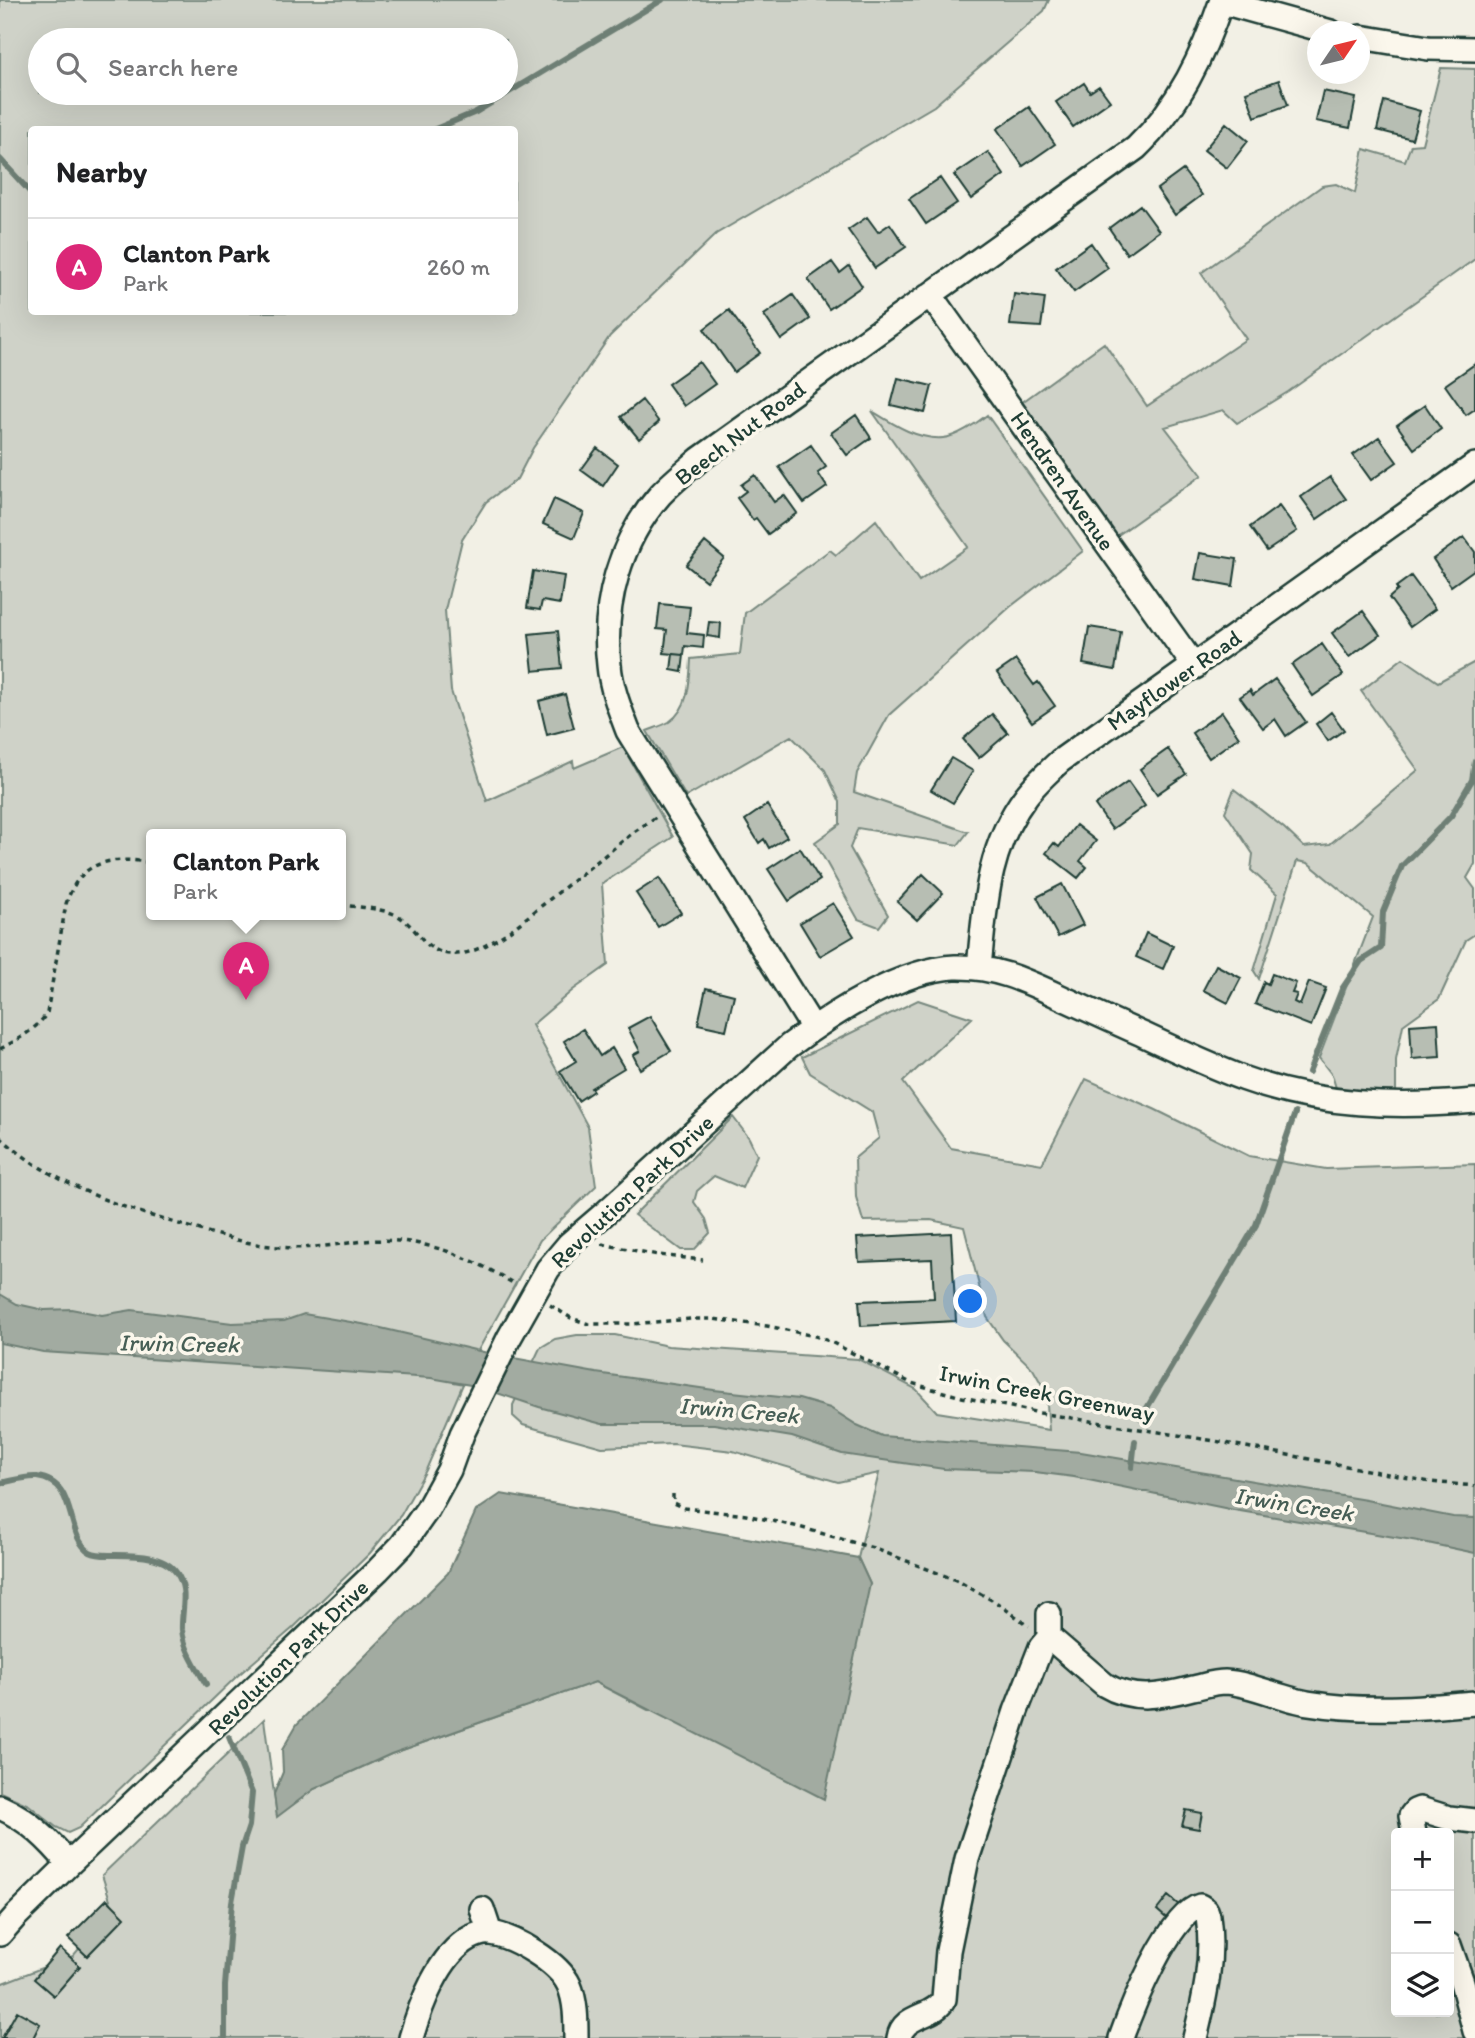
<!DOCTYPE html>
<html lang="en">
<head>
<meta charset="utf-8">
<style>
  :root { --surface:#fff; --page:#f6f6f6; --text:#202124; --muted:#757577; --line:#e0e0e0; --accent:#db2777 }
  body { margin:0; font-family:Itim,sans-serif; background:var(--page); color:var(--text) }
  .controls { position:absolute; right:21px; bottom:21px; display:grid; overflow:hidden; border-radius:7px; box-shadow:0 7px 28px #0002 }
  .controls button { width:63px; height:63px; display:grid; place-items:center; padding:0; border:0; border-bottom:2px solid var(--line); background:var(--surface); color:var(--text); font:35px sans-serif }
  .compass { position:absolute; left:1307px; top:21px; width:63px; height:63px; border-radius:50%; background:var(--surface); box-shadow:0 7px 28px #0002; rotate:55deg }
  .you { position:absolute; left:971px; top:1302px; width:24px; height:24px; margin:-18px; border:5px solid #fff; border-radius:50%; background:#1a73e8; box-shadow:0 0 0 10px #1a73e833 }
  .badge { display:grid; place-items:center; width:46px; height:46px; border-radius:50%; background:var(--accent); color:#fff; font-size:23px; font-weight:700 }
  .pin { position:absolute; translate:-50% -58px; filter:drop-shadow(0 2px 4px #0008) }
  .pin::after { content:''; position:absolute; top:37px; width:24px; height:21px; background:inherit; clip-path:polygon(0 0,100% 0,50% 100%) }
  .popup { position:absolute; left:146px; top:829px; width:200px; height:91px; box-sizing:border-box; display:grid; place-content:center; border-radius:7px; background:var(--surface); filter:drop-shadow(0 2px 5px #0005); font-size:23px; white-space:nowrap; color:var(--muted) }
  .popup b { font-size:26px; color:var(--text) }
  .popup::after { content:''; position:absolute; left:50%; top:100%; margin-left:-14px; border:14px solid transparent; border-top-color:var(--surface) }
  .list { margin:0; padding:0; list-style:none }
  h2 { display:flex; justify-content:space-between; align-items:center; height:91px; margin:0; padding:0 28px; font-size:30px }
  h2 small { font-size:23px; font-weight:400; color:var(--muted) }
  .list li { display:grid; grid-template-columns:46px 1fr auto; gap:21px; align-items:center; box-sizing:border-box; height:98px; padding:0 28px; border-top:2px solid var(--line) }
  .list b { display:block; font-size:26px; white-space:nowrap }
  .list p { margin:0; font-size:23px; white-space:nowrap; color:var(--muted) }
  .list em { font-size:23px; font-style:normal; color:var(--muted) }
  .icon { flex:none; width:38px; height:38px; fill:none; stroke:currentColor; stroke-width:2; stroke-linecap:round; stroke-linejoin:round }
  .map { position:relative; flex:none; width:1475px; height:2038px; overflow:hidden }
  .search { position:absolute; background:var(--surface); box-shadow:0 7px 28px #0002; left:28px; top:28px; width:490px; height:77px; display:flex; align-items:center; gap:18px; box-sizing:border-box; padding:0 24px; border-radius:38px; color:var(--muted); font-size:26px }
  .panel { position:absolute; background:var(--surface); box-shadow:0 7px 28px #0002; left:28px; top:126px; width:490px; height:189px; border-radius:7px }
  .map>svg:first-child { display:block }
  .green { fill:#cfd2c8; stroke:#77887e; stroke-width:2; fill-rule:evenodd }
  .water { fill:#a2aba1; stroke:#6e7f75; stroke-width:2 }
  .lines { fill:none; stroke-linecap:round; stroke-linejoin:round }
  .stream { stroke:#6e7f75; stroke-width:6 }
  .building { fill:#b7beb3; stroke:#1f3d34; stroke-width:2 }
  .minor-casing { stroke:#1f3d34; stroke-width:28 }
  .path { stroke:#1f3d34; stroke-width:3.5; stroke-dasharray:5 5; stroke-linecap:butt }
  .minor { stroke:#fbf7ec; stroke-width:23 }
  .labels { text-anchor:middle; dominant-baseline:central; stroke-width:7; stroke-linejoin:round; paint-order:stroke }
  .street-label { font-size:23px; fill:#1f3d34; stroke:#fbf7ec }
  .water-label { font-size:24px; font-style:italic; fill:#465e55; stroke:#fbf7ec }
</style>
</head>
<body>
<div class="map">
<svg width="1475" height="2038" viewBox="0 0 1475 2038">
  <rect width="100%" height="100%" fill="#f2f0e5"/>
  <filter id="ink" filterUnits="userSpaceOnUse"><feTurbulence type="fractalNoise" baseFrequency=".0143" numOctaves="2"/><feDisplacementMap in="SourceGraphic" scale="14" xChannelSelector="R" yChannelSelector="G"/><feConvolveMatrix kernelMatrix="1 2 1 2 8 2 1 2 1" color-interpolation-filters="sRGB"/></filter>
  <g filter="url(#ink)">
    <path class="green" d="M 0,0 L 1049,0 L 1044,11 L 934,106 L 716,234 L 610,336 L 533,448 L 517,479 L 486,502 L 462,540 L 445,610 L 451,691 L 487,801 L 573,761 L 574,768 L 623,747 L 673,837 L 602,884 L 608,965 L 573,990 L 532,1025 L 588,1127 L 596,1186 L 540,1240 L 475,1356 L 426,1470 L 401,1515 L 370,1553 L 293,1628 L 235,1678 L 79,1828 L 68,1833 L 56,1827 L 29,1805 L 0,1792 ZM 40,40 L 506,40 L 506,93 L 40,93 ZM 32,130 L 514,130 L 514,312 L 32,312 ZM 152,834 L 340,834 L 340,914 L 152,914 Z
      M 1441,68 L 1475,69 L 1475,259 L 1288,392 L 1237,423 L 1223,410 L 1165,427 L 1202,475 L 1115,537 L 1021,403 L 1104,343 L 1147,406 L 1246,339 L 1201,273 L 1322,186 L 1336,184 L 1355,193 L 1364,149 L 1405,161 L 1411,145 L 1422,144 Z
      M 872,411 C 893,424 917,440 943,438 C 956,437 977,423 987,415 L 1083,551 L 1010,607 L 889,715 L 857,773 L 854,792 L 968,832 L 958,845 L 858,828 L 850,848 L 888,915 L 879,927 L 858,919 L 815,842 L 840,824 L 840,802 L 825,770 L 791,736 L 686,797 L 647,731 C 654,728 662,726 669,722 C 689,709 690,681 691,659 L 740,654 L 745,613 L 830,550 L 836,555 L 876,520 L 919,581 L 968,547 Z
      M 1403,658 L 1438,682 L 1475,662 L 1475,864 L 1467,878 L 1475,889 L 1475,934 L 1466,940 L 1439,999 L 1403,1025 L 1396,1060 L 1396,1093 L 1364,1093 L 1336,1088 L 1332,1075 L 1319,1058 L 1373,917 L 1308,863 L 1297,861 L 1259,979 L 1254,971 L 1277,894 L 1251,870 L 1253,854 L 1225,812 L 1234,789 L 1284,828 L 1304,847 L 1330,844 L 1418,770 L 1361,691 Z
      M 918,1000 L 972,1018 L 903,1082 L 951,1148 L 1042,1164 L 1086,1079 L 1154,1109 L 1249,1156 L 1326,1169 L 1475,1164 L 1475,2038 L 0,2038 L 0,1984 L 73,1956 L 113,1909 L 102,1875 L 264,1719 L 277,1816 L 314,1789 L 391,1754 L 595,1682 L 650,1711 L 870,1584 L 858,1558 L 879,1473 L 838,1482 L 733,1451 L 673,1444 L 602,1447 L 523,1425 L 513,1416 L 513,1405 L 540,1348 L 555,1339 L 577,1335 L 615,1335 L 668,1346 L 858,1359 L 916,1389 L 937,1412 L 1049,1430 L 1046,1392 L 1033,1369 L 1003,1340 L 987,1317 L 964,1227 L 931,1220 L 863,1221 L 856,1197 L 855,1158 L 879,1138 L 872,1112 L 810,1073 L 802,1057 ZM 1396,1833 L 1449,1833 L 1449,2012 L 1396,2012 Z
      M 733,1117 L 749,1138 L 757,1155 L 742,1188 L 714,1176 L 697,1191 L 694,1202 L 706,1219 L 710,1233 L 694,1250 L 681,1250 L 634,1215 Z"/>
    <path class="water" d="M 0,1294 L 17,1304 L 44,1310 L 71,1309 L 102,1315 L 132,1310 L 232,1323 L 284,1321 L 304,1314 L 368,1325 L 492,1354 L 596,1373 L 714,1390 L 799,1399 L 830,1408 L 857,1425 L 882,1436 L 1081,1452 L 1366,1500 L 1453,1517 L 1475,1518 L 1475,1553 L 1418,1541 L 1234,1510 L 1074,1477 L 1035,1472 L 944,1469 L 842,1454 L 792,1437 L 714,1424 L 602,1424 L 539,1407 L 476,1386 L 431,1378 L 43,1352 L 0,1343 Z
      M 501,1494 L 858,1558 L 870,1584 L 824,1799 L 595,1682 L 391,1754 L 314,1789 L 277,1817 L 274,1794 L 283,1772 L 282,1750 L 297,1724 L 448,1573 L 476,1511 Z"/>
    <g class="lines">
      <path class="stream" d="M 433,130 L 476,112 L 662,0
        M 0,159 L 32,194
        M 1309,1072 L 1342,989 L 1361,961 L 1381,948 L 1383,912 L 1402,866 L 1451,816 L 1472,780 L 1475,761
        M 1141,1418 L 1256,1225 L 1295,1113
        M 1132,1467 L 1135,1441
        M 0,1483 C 11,1481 26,1476 37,1477 C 79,1482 64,1536 90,1552 C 98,1556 107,1555 116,1555 C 137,1555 168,1555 179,1577 C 188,1593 181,1613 182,1630 C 184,1649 197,1668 206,1684
        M 225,2038 L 225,1986 L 232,1902 L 242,1847 L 249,1826 L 252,1793 L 229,1737"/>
    </g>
    <path class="building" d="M 1279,80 L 1288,105 L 1255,117 L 1246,92 Z
      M 1084,83 L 1090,92 L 1099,86 L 1110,101 L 1073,127 L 1056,102 Z
      M 1323,91 L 1356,98 L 1350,128 L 1316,121 Z
      M 1384,101 L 1420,111 L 1412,139 L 1377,130 Z
      M 1029,107 L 1055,144 L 1023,166 L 997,129 Z
      M 1226,123 L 1248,141 L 1227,168 L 1204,150 Z
      M 988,152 L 1004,175 L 971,199 L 954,175 Z
      M 1183,170 L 1202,195 L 1175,215 L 1157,189 Z
      M 940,178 L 957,203 L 926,224 L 909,199 Z
      M 1140,205 L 1159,231 L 1127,254 L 1109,228 Z
      M 867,217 L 878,232 L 890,224 L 906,247 L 875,268 L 848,230 Z
      M 1091,243 L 1108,268 L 1074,292 L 1056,268 Z
      M 832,262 L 840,273 L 849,266 L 862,286 L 829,309 L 808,279 Z
      M 1014,294 L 1045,298 L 1041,327 L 1010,325 Z
      M 793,295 L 810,319 L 781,340 L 764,315 Z
      M 729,310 L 760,353 L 734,372 L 704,329 Z
      M 699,362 L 715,384 L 684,406 L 668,384 Z
      M 1475,364 L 1475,409 L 1466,415 L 1445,385 Z
      M 898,378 L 932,386 L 925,413 L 891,405 Z
      M 642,400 L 659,422 L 639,439 L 621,417 Z
      M 1425,405 L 1441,429 L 1414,449 L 1397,425 Z
      M 856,415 L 871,438 L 847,455 L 831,433 Z
      M 1379,437 L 1397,462 L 1371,480 L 1353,455 Z
      M 811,445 L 826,467 L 818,473 L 827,487 L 804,503 L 779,467 Z
      M 597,448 L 618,464 L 603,486 L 581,470 Z
      M 755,475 L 774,502 L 784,495 L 797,513 L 768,534 L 756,518 L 753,520 L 737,498 L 746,491 L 741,485 Z
      M 1330,477 L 1346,499 L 1317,519 L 1301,497 Z
      M 554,499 L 584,513 L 574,538 L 543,524 Z
      M 1279,506 L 1297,531 L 1267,551 L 1250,527 Z
      M 1464,537 L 1475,552 L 1475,569 L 1451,586 L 1433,559 Z
      M 705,542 L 724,558 L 706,581 L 686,565 Z
      M 1200,553 L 1237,559 L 1233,586 L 1195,579 Z
      M 533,571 L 564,576 L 560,604 L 542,601 L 540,610 L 527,608 Z
      M 1411,576 L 1435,609 L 1410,627 L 1389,598 L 1398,590 L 1396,587 Z
      M 660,604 L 690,607 L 687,633 L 704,635 L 703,648 L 685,646 L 684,655 L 664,653 L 667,630 L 657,629 Z
      M 1363,611 L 1380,635 L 1349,657 L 1332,633 Z
      M 709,622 L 721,623 L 720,638 L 707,636 Z
      M 1089,627 L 1121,632 L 1115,670 L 1083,664 Z
      M 558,631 L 562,668 L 533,671 L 529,634 Z
      M 1322,644 L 1343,675 L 1313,696 L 1292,665 Z
      M 673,654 L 684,655 L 682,672 L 671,670 Z
      M 1016,660 L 1034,685 L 1038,682 L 1055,706 L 1032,722 L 997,673 Z
      M 1275,679 L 1306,722 L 1286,736 L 1275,719 L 1263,728 L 1240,697 L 1250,690 L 1253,695 Z
      M 565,694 L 574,728 L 547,735 L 539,701 Z
      M 1222,712 L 1239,737 L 1209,758 L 1192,733 Z
      M 1331,712 L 1344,730 L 1328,741 L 1316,724 Z
      M 992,714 L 1008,733 L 979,758 L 963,739 Z
      M 1168,749 L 1186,774 L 1157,794 L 1140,769 Z
      M 951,758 L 973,771 L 953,803 L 931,790 Z
      M 1128,782 L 1145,806 L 1112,829 L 1095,805 Z
      M 767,805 L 787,837 L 769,848 L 764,839 L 759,843 L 745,820 Z
      M 1076,825 L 1096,841 L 1080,861 L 1087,867 L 1078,878 L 1046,853 L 1054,843 L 1059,847 Z
      M 800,848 L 820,880 L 789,901 L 768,869 Z
      M 923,874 L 943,893 L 917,920 L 897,902 Z
      M 659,878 L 681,913 L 658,927 L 636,893 Z
      M 1062,884 L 1083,925 L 1058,937 L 1037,897 Z
      M 833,903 L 854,936 L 820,956 L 800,923 Z
      M 1146,933 L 1173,946 L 1163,969 L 1136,957 Z
      M 1216,965 L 1241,978 L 1228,1003 L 1203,990 Z
      M 1272,974 L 1296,983 L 1292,993 L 1297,994 L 1294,1002 L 1300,1005 L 1309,982 L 1326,988 L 1311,1026 L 1255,1004 L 1264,982 L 1268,984 Z
      M 706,988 L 734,995 L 726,1030 L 698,1024 Z
      M 650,1016 L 671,1051 L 640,1069 L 633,1055 L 640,1051 L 628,1028 Z
      M 1438,1023 L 1440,1057 L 1412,1059 L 1410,1025 Z
      M 583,1029 L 600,1056 L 612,1048 L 624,1068 L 591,1088 L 593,1091 L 578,1101 L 560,1071 L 576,1061 L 564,1041 Z
      M 951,1233 L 956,1321 L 861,1326 L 859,1301 L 934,1298 L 932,1259 L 859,1262 L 857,1238 Z
      M 1186,1810 L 1202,1813 L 1199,1829 L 1182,1826 Z
      M 1168,1896 L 1185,1910 L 1173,1924 L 1157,1910 Z
      M 107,1899 L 125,1917 L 87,1956 L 68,1938 Z
      M 60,1948 L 80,1966 L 54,1996 L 34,1979 Z
      M 17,2011 L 40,2024 L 33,2038 L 2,2038 Z"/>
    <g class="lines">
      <g class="minor-casing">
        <path id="minor" d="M 1222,2 L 1331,32
          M 1360,37 L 1428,48 L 1475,49
          M 930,295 L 1195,667
          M 979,968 C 985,906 987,848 1026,796 C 1036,783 1048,772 1060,761 L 1475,465
          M 813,1028 L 628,731 C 620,710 611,688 609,665 C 602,604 620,541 660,495 C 672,482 687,470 700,459 L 1136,148 C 1179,107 1203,55 1222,0
          M 1049,1640 L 1049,1614
          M 0,1807 C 29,1820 49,1840 69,1864
          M 1414,1833 L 1411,1816 L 1415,1811 L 1420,1809 L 1449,1818 L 1475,1821
          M 482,1909 L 490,1933
          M 0,1934 L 15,1917 L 69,1864 L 378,1570 L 402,1545 L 427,1510 L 449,1470 L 462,1434 L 509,1338 L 548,1269 L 569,1244 L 604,1214 L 789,1046 C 830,1015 901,969 955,967 C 997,966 1028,982 1065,999 C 1091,1011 1117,1023 1142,1034 C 1176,1050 1210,1066 1245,1079 C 1319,1106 1397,1108 1475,1101
          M 1449,1945 L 1462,1982 L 1475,2031
          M 411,2038 C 420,2006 439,1955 470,1938 C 476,1935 483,1932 490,1933 C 514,1936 559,1963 569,1985 C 576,2001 576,2021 576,2038
          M 899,2038 C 903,2013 934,2019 944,1999 L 948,1951 L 967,1859 L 1016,1711 L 1041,1647 L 1046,1641 L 1055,1642 L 1105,1685 C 1133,1702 1163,1696 1193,1688 C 1203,1686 1214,1682 1225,1682 C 1250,1683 1282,1699 1308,1703 C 1363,1712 1420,1708 1475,1703
          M 1121,2038 C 1132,2007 1169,1914 1200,1906 L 1206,1910 L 1208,1916 C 1214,1958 1205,1997 1195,2038"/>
      </g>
      <path class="path" d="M 340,905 C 357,907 379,908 394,914 C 408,920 416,933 426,943 C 453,969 491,944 515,927 L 634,832 L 656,817
        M 0,1049 C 17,1040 36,1030 47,1013 L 66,904 C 80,859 112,856 152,863
        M 0,1137 C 55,1187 127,1210 197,1229 C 224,1237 252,1245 280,1247 C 309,1250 337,1244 365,1241 C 421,1236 470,1256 516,1285
        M 602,1244 L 658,1255 L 703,1260
        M 550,1305 L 571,1318 L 589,1324 L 631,1324 L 691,1319 L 713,1319 L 767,1326 L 815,1336 L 829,1341 L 911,1383 L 962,1397 L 1040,1413 L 1215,1441 L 1430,1482 L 1475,1486
        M 673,1494 L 673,1503 L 684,1508 L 746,1515 L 799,1527 L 873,1548 L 956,1580 L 997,1603 L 1029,1626"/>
      <use href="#minor" class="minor"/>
    </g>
  </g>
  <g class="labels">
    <g class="street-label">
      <text transform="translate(740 433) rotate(-37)">Beech Nut Road</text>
      <text transform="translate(1063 481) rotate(55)">Hendren Avenue</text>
      <text transform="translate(1174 680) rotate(-35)">Mayflower Road</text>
      <text transform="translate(632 1191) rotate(-43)">Revolution Park Drive</text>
      <text transform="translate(1047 1393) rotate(11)">Irwin Creek Greenway</text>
      <text transform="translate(288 1657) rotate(-44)">Revolution Park Drive</text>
    </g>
    <g class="water-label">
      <text transform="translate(179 1343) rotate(1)">Irwin Creek</text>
      <text transform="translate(739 1410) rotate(5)">Irwin Creek</text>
      <text transform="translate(1294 1504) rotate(9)">Irwin Creek</text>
    </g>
  </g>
</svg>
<div class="controls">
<button>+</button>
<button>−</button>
<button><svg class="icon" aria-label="layers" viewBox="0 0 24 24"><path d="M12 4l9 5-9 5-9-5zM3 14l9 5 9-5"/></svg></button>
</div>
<svg class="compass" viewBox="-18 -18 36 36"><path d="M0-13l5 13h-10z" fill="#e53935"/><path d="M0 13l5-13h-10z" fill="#757577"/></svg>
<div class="you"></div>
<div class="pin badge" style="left:246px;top:1000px">A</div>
<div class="popup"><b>Clanton Park</b>Park</div>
<div class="search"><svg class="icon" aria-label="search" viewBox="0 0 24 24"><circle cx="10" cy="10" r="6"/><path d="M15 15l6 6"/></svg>Search here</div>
<section class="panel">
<h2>Nearby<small></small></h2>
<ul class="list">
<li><span class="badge">A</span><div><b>Clanton Park</b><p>Park</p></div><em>260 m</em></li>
</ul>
</section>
</div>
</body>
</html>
